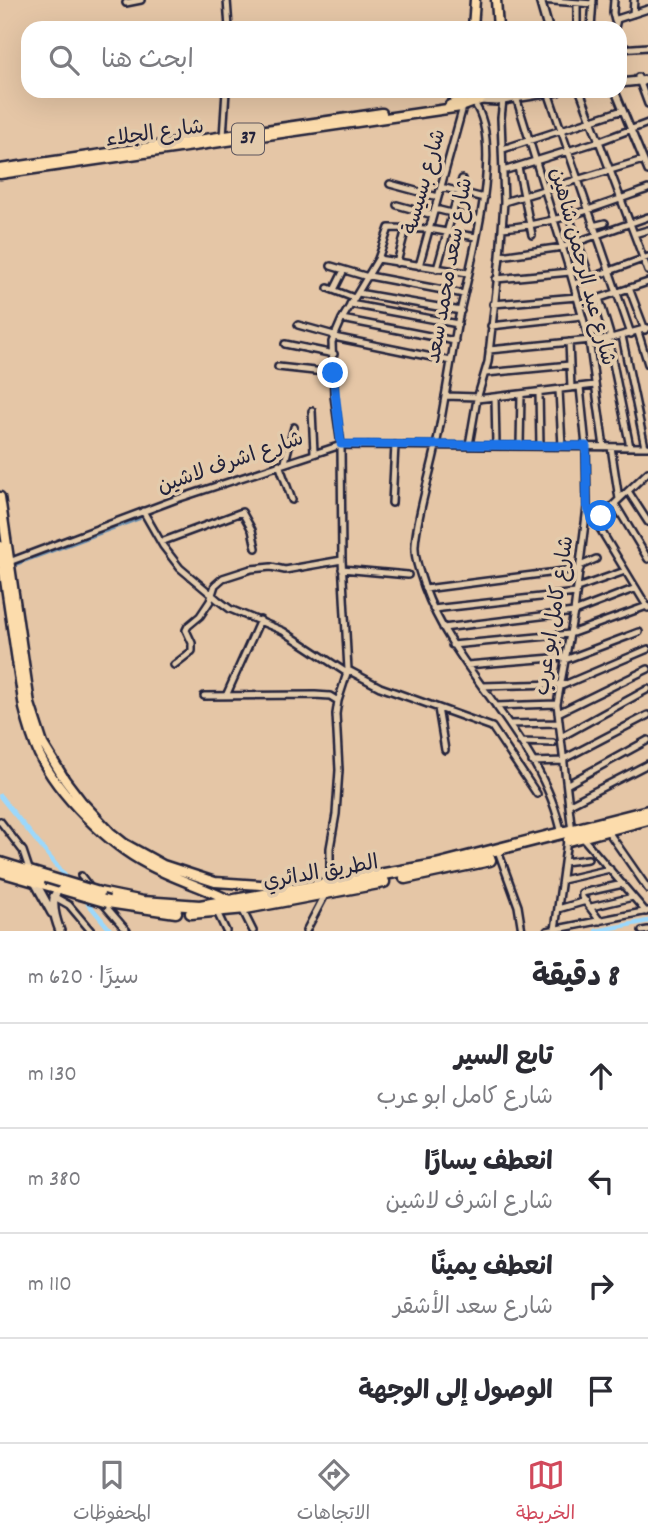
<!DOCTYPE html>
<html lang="ar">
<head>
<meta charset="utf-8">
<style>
  :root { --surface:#fff; --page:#f7f7f7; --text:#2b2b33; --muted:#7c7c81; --line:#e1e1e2; --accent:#d1495b }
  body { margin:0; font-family:Dekko,"Playpen Sans Arabic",sans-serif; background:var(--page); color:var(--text); direction:rtl }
  .stop { position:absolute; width:21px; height:21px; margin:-16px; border:5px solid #1a73e8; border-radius:50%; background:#fff }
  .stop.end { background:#1a73e8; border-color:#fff; box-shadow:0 2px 7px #0008 }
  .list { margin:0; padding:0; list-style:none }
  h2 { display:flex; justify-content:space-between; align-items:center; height:91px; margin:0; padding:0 28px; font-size:30px }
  h2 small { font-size:23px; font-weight:400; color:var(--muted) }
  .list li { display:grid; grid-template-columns:46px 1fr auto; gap:21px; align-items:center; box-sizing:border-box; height:105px; padding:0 28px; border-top:2px solid var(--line) }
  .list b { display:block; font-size:26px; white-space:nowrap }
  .list p { margin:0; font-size:23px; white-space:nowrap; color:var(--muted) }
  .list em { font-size:23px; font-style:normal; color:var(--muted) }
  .icon { flex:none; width:38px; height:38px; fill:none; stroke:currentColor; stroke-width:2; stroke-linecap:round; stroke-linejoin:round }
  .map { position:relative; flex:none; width:648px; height:931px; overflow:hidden; direction:ltr }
  .search { position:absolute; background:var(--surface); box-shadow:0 7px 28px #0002; left:21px; right:21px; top:21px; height:77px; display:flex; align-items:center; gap:18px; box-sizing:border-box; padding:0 24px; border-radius:21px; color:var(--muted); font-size:26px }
  .sheet { height:511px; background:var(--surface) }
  nav { display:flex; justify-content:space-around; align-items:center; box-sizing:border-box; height:98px; border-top:2px solid var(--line); background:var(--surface); font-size:19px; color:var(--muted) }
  nav a { display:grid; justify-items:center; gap:4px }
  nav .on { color:var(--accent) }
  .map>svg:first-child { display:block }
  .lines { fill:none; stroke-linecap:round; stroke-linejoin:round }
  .stream { stroke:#6b8faf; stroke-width:2 }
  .canal { stroke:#9bd8fc; stroke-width:4.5 }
  .street-casing { stroke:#22223b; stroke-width:10 }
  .secondary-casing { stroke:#22223b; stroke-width:12 }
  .primary-casing { stroke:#22223b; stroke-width:13 }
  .highway-casing { stroke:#22223b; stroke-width:15 }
  .street { stroke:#e3cbac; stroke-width:5 }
  .secondary { stroke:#e3cbac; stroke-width:7 }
  .primary { stroke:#fcdcac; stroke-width:8 }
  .highway { stroke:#fcdcac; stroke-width:10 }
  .highway-bridge-casing { stroke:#22223b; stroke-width:15; stroke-linecap:butt }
  .highway-bridge { stroke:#fcdcac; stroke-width:10 }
  .route { stroke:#1a73e8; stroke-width:9 }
  .labels { text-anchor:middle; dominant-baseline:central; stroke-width:7; stroke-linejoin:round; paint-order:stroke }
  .shield { fill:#e3cbac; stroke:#5c555d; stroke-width:2 }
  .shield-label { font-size:19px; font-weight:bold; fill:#22223b }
  .street-label { font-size:21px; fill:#22223b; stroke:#e3cbac }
</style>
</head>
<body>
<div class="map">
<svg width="648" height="931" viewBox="0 0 648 931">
  <rect width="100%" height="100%" fill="#e5c6a6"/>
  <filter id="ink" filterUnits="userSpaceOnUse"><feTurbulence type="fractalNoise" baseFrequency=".0143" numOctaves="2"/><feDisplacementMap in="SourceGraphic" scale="14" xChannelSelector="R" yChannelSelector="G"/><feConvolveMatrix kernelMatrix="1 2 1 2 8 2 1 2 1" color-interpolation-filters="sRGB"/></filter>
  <g filter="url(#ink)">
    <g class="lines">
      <path class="stream" d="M 13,566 L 140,519"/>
      <path class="canal" d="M 0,796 L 70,882
        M 82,896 L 111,931
        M 596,931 L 648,921"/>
      <g class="street-casing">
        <path id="street" d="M 227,0 L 229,28
          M 540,0 L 593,4
          M 614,0 L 613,13 L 615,21
          M 126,3 L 141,0
          M 633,14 L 634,0
          M 577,22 L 577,3
          M 591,28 L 593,0
          M 615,28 L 617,19 L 648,9
          M 620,49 L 648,47
          M 638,77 L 648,104
          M 580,91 L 648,271
          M 615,91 L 648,171
          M 548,92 L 631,334
          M 516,97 L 570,272 L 589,340 L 604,447
          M 474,103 C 507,146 467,274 457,326 C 450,366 444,406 436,446 C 430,476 417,515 415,545 C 414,559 420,573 424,586 C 456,676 543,739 562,835
          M 223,137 L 226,91
          M 503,149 L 623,110
          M 518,167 L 532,235
          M 503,171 L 600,141 L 648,123
          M 555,173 L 559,186
          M 390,184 L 438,197
          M 561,186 L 571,215
          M 441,187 L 484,198
          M 504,202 L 643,160
          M 397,205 L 433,215
          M 435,209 L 480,220
          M 569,216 L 590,278
          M 593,226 L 605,223
          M 502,228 C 553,225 600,206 648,189
          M 634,234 L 648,230
          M 500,256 L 563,247 L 648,217
          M 378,259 L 468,273
          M 397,263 L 406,228
          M 331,266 L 368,277
          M 419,266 L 463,107
          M 437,269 L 462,179
          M 369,276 L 464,294
          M 496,279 L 570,272
          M 574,284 L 648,257
          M 328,288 L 354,298
          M 629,288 L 645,330
          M 334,290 L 344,270
          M 358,293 L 461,311
          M 599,298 L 611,338
          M 350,304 L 458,324
          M 493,304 L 577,297
          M 579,305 L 648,282
          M 342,319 L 455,341
          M 298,325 L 334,335
          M 491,326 L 582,316
          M 638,332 L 648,364
          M 622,336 L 645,447
          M 334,337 L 451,361
          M 608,338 L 630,447
          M 569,342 L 571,388
          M 285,344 L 334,354
          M 489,350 L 611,338 L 648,328
          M 278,367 L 333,373
          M 486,373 L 570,365
          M 559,390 L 562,446
          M 539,392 L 540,446
          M 445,396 L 478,397
          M 495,397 L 496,445
          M 477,399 L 595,385
          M 312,411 L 314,452
          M 469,445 L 477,399 L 488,362 L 500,256 L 504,202 L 501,118 L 503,100
          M 520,445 L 521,394
          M 611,447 L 619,499
          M 285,462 L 294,427
          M 279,464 L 292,500
          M 628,491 L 648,522
          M 392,503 L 395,445
          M 615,504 L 648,559
          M 588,509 L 648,608
          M 143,511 L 163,546 L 180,568 L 218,600 L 230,609 L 283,631 L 347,673
          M 594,520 L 608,510 L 648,472
          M 161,542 L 242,512 L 252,530 L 256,548
          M 9,562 L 174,500 L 341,445 L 648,447
          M 580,566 L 596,559
          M 342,569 L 408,575
          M 577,588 L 625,571
          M 425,589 L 580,569
          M 433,609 L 576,593
          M 443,628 L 574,612 L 636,588
          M 452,645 L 570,634 L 647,606
          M 565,660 L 639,632
          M 174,665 L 192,651 L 192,643 L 186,630 L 188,626 L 200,616 L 210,601 L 215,585 L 223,578 L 251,569 L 271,567 L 285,570 L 342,560
          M 467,665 L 565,657
          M 348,670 L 380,687 L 492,727 L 537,794
          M 482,686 L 560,684
          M 559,687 L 648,649
          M 204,696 L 315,695 L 330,696 L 338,701
          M 226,696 L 260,620
          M 496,706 L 557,704
          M 438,708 L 445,750
          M 558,713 L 648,669
          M 509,724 L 559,723
          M 561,737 L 648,689
          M 520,742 L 553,743
          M 564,759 L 648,715
          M 532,762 L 564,761
          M 568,784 L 648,740
          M 570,804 L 648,764
          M 0,821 L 23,851 L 30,872
          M 607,830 L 648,889
          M 572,832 L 557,704 L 574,612 L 587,507 L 586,446 L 580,387
          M 582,837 L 646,912
          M 498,851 L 518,906 L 522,931
          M 564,862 L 588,859
          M 81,876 L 91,889
          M 562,880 L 610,869
          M 330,885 L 330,848 L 336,814 L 339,770 L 336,714 L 338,701 L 348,670 L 342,560 L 341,445 L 334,396 L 332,342 L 342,319 L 378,259 L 389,228 L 429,229 L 476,237
          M 53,896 L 69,905 L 91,931
          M 102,902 L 127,931
          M 591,907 L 633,897
          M 242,909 L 253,931
          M 558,909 L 586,901
          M 217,912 L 226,931
          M 600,921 L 582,897 L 582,893 L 623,884
          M 555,930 L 567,840
          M 306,931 L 326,893
          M 547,931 L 648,911
          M 642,931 L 648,930"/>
      </g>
      <g class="secondary-casing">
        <path id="secondary" d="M 540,0 L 548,28
          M 620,83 L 648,80
          M 507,91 L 512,93 L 521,92
          M 480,100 L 497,101 L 558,91
          M 35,882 L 52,913
          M 59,888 C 49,899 55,918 60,931"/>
      </g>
      <g class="primary-casing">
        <path id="primary" d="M 496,0 L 498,28
          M 473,28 L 475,0
          M 450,105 L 462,100 L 469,91
          M 0,169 L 382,113
          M 0,174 L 461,107 L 480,100 L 490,91
          M 0,497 L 30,704 L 43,744 L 65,780 L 81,801 L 110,832 L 125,844 L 163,865 L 215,882 L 289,887
          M 0,546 L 24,708 C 28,724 32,739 39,754 C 58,794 108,844 147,864 C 174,879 204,887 231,901"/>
      </g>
      <g class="highway-casing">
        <path id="highway" d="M 569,840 L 648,819
          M 0,863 L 46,877
          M 0,871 L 59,888
          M 405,878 L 490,860
          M 99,893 L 143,902 L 200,906 L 436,865 L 648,811
          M 108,902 L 176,912
          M 191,913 L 246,908 L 384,882"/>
      </g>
      <use href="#street" class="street"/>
      <use href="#secondary" class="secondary"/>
      <use href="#primary" class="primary"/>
      <use href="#highway" class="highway"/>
      <g class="highway-bridge-casing">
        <path id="highway-bridge" d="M 46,877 L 99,893
          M 63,889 L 108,902"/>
      </g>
      <use href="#highway-bridge" class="highway-bridge"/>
    </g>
  </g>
  <g class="lines" filter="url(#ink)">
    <path class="route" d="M 333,373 L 341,444 L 586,446 L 587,507 L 594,520 L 601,516"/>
  </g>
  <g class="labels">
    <rect class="shield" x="232" y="123.5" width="32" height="31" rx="5"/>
    <g class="shield-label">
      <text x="248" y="139">37</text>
    </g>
    <g class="street-label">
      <text transform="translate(155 135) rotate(-8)">شارع الجلاء</text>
      <text transform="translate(426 182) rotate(-74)">شارع بسيسة</text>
      <text transform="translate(581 267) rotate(75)">شارع عبد الرحمن شاهين</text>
      <text transform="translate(451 271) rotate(-80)">شارع سعد محمد سعد</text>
      <text transform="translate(231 464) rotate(-19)">شارع اشرف لاشين</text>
      <text transform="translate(556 616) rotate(-81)">شارع كامل ابو عرب</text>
      <text transform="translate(321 874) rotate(-10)">الطريق الدائري</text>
    </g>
  </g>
</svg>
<div class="stop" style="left:601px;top:516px"></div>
<div class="stop end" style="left:333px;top:373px"></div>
<div class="search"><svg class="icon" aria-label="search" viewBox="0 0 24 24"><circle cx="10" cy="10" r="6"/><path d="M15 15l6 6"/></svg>ابحث هنا</div>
</div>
<section class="sheet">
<h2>8 دقيقة<small>سيرًا · 620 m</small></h2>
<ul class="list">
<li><svg class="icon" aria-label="ahead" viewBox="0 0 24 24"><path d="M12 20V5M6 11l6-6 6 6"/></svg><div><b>تابع السير</b><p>شارع كامل ابو عرب</p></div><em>130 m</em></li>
<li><svg class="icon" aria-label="left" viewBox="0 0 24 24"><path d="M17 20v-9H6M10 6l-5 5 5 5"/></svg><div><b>انعطف يسارًا</b><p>شارع اشرف لاشين</p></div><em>380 m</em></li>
<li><svg class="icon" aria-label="right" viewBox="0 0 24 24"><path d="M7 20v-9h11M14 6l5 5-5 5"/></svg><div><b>انعطف يمينًا</b><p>شارع سعد الأشقر</p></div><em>110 m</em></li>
<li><svg class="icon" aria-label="arrive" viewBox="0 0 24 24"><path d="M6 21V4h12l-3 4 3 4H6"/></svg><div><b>الوصول إلى الوجهة</b></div></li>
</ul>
</section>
<nav>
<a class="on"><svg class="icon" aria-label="map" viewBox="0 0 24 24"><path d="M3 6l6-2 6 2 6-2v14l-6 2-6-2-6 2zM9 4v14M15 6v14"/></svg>الخريطة</a>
<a><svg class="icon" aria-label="directions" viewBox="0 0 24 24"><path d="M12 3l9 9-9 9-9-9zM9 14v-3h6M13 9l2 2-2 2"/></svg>الاتجاهات</a>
<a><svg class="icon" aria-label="saved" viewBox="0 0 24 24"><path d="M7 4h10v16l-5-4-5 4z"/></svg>المحفوظات</a>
</nav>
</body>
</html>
